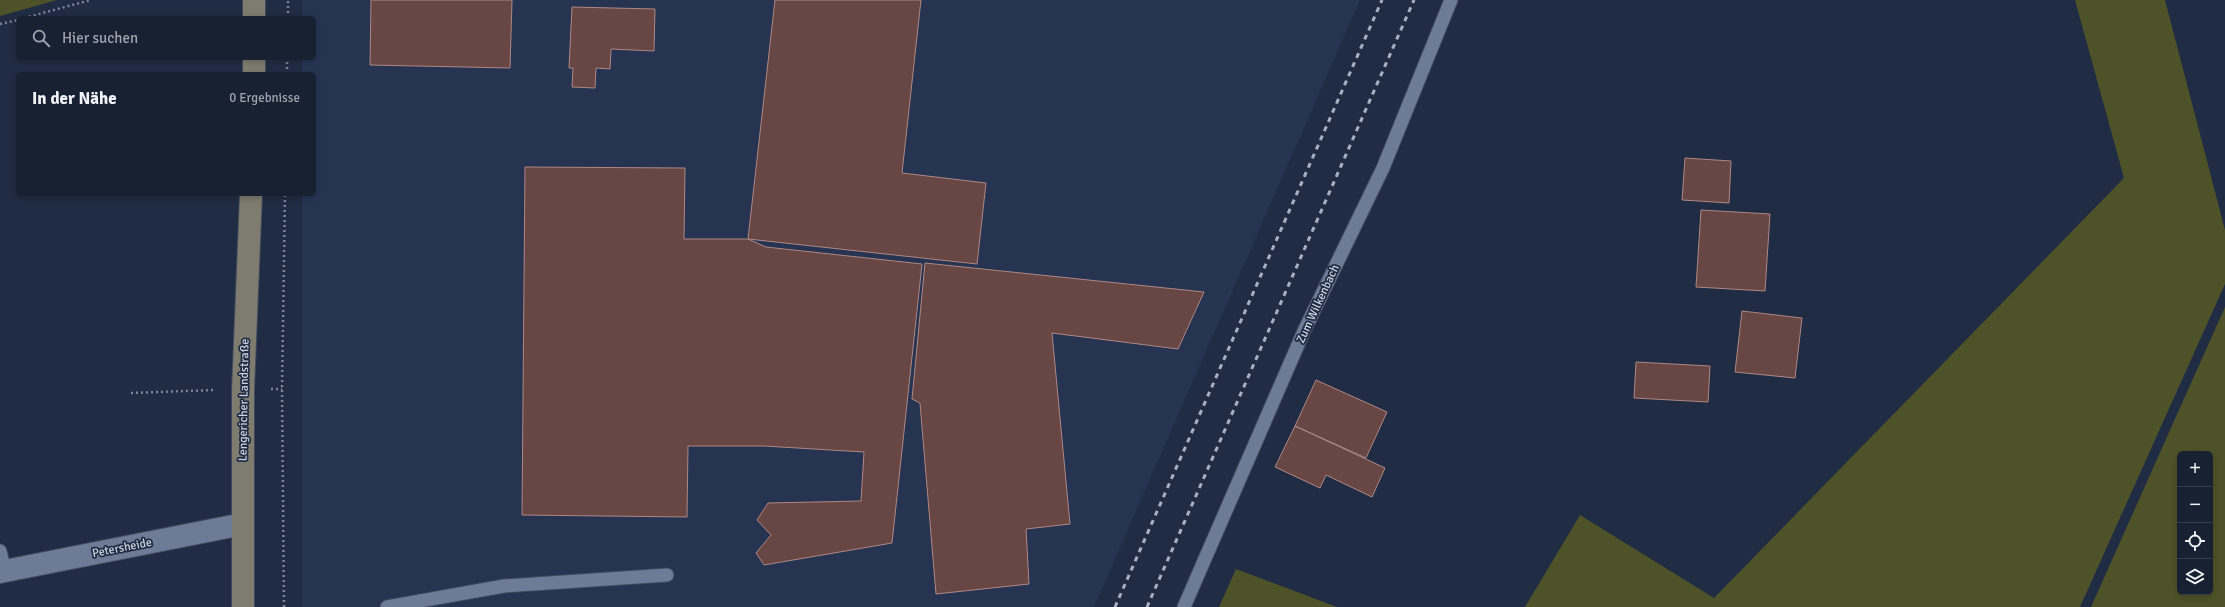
<!DOCTYPE html>
<html lang="de">
<head>
<meta charset="utf-8">
<style>
  :root { --surface:#182132; --page:#252e3e; --text:#f1f3f6; --muted:#9fa3ac; --line:#363e4d }
  body { margin:0; font-family:Signika,sans-serif; background:var(--page); color:var(--text) }
  .controls { position:absolute; right:12px; bottom:12px; display:grid; overflow:hidden; border-radius:6px; box-shadow:0 2px 6px #0003 }
  .controls button { width:36px; height:36px; display:grid; place-items:center; padding:0; border:0; border-bottom:1px solid var(--line); background:var(--surface); color:var(--text); font:20px sans-serif }
  .list { margin:0; padding:0; list-style:none }
  h2 { display:flex; justify-content:space-between; align-items:center; height:52px; margin:0; padding:0 16px; font-size:17px }
  h2 small { font-size:13px; font-weight:400; color:var(--muted) }
  .icon { flex:none; width:22px; height:22px; fill:none; stroke:currentColor; stroke-width:2; stroke-linecap:round; stroke-linejoin:round }
  .map { position:relative; flex:none; width:2225px; height:607px; overflow:hidden }
  .search { position:absolute; background:var(--surface); box-shadow:0 2px 6px #0003; left:16px; top:16px; width:300px; height:44px; display:flex; align-items:center; gap:10px; box-sizing:border-box; padding:0 14px; border-radius:6px; color:var(--muted); font-size:15px }
  .panel { position:absolute; background:var(--surface); box-shadow:0 2px 6px #0003; left:16px; top:72px; width:300px; height:124px; border-radius:6px }
  .map>svg:first-child { display:block }
  .built { fill:#263452 }
  .green { fill:#4e5228; fill-rule:evenodd }
  .building { fill:#674643; stroke:#ae8885 }
  .lines { fill:none; stroke-linecap:round; stroke-linejoin:round }
  .service-casing { stroke:#40495d; stroke-width:15 }
  .minor-casing { stroke:#40495d; stroke-width:24 }
  .secondary-casing { stroke:#40495d; stroke-width:24 }
  .path { stroke:#7b8598; stroke-width:2.5; stroke-dasharray:2 3; stroke-linecap:butt }
  .service { stroke:#6d7b97; stroke-width:13 }
  .minor { stroke:#6d7b97; stroke-width:22 }
  .secondary { stroke:#7d7c6f; stroke-width:22 }
  .rail { stroke:#a7b0c1; stroke-width:3; stroke-dasharray:5 5; stroke-linecap:butt }
  .labels { text-anchor:middle; dominant-baseline:central; stroke-width:3.5; stroke-linejoin:round; paint-order:stroke }
  .street-label { font-size:12px; fill:#cbd3e2; stroke:#202c43 }
</style>
</head>
<body>
<div class="map">
<svg width="2225" height="607" viewBox="0 0 2225 607">
  <rect width="100%" height="100%" fill="#202c43"/>
  <path class="built" d="M 302,0 L 1360,0 L 1094,607 L 302,607 L 302,194 L 314,194 L 314,74 L 302,74 L 302,58 L 314,58 L 314,18 L 302,18 Z"/>
  <path class="green" d="M 0,0 L 57,0 L 0,16 Z
    M 2075,0 L 2165,0 L 2225,230 L 2225,284 L 2080,607 L 1525,607 L 1580,515 L 1714,598 L 2124,178 Z
    M 2225,307 L 2225,607 L 2091,607 ZM 2180,454 L 2210,454 L 2210,592 L 2180,592 Z
    M 1236,569 L 1337,607 L 1219,607 Z"/>
  <path class="building" d="M 371,0 L 512,0 L 510,68 L 370,65 Z
    M 775,0 L 921,0 L 902,173 L 986,183 L 977,264 L 748,239 Z
    M 572,7 L 655,9 L 654,51 L 611,49 L 610,69 L 596,68 L 595,88 L 572,87 L 573,68 L 569,68 Z
    M 1685,158 L 1731,161 L 1729,203 L 1682,200 Z
    M 525,167 L 685,168 L 684,239 L 748,239 L 766,247 L 922,264 L 892,543 L 764,565 L 756,553 L 771,535 L 757,520 L 768,503 L 861,501 L 864,452 L 764,446 L 688,446 L 687,517 L 522,515 Z
    M 1701,210 L 1770,214 L 1765,291 L 1696,287 Z
    M 925,263 L 1204,292 L 1178,349 L 1052,333 L 1070,524 L 1026,529 L 1029,584 L 936,594 L 920,403 L 912,399 Z
    M 1742,311 L 1802,318 L 1795,378 L 1735,372 Z
    M 1636,362 L 1710,366 L 1708,402 L 1634,398 Z
    M 1316,380 L 1387,412 L 1366,458 L 1295,426 Z
    M 1295,426 L 1385,468 L 1372,497 L 1326,475 L 1320,488 L 1275,467 Z"/>
  <g class="lines">
    <g class="service-casing">
      <path id="service" d="M 0,551 L 5,571
        M 387,607 L 504,586 L 667,575
        M 1184,607 L 1304,331 L 1383,168 L 1451,0"/>
    </g>
    <g class="minor-casing">
      <path id="minor" d="M 0,572 L 243,524"/>
    </g>
    <g class="secondary-casing">
      <path id="secondary" d="M 254,18 L 254,0
        M 254,74 L 254,58
        M 243,607 L 243,390 L 251,194"/>
    </g>
    <path class="path" d="M 24,18 L 91,0
      M 288,18 L 288,0
      M 0,24 L 18,20
      M 287,74 L 287,58
      M 271,389 L 282,389
      M 131,393 L 214,390
      M 284,607 L 282,389 L 285,194"/>
    <use href="#service" class="service"/>
    <use href="#minor" class="minor"/>
    <use href="#secondary" class="secondary"/>
    <path class="rail" d="M 1115,607 L 1382,0
      M 1147,607 L 1414,0"/>
  </g>
  <g class="labels">
    <g class="street-label">
      <text transform="translate(1318 304) rotate(-65)">Zum Wilkenbach</text>
      <text transform="translate(244 400) rotate(-89)">Lengericher Landstraße</text>
      <text transform="translate(122 548) rotate(-11)">Petersheide</text>
    </g>
  </g>
</svg>
<div class="controls">
<button>+</button>
<button>−</button>
<button><svg class="icon" aria-label="locate" viewBox="0 0 24 24"><circle cx="12" cy="12" r="6"/><path d="M12 2v4M12 18v4M2 12h4M18 12h4"/></svg></button>
<button><svg class="icon" aria-label="layers" viewBox="0 0 24 24"><path d="M12 4l9 5-9 5-9-5zM3 14l9 5 9-5"/></svg></button>
</div>
<div class="search"><svg class="icon" aria-label="search" viewBox="0 0 24 24"><circle cx="10" cy="10" r="6"/><path d="M15 15l6 6"/></svg>Hier suchen</div>
<section class="panel">
<h2>In der Nähe<small>0 Ergebnisse</small></h2>
<ul class="list">
</ul>
</section>
</div>
</body>
</html>
